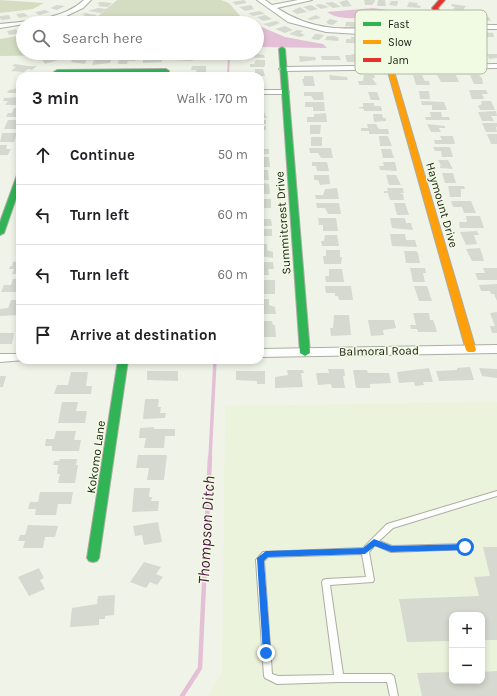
<!DOCTYPE html>
<html lang="en">
<head>
<meta charset="utf-8">
<style>
  :root { --surface:#fff; --page:#f2f2f2; --text:#202124; --muted:#757577; --line:#e0e0e0 }
  body { margin:0; font-family:Karla,sans-serif; background:var(--page); color:var(--text) }
  .controls { position:absolute; right:12px; bottom:12px; display:grid; overflow:hidden; border-radius:8px; box-shadow:0 2px 6px #0003 }
  .controls button { width:36px; height:36px; display:grid; place-items:center; padding:0; border:0; border-bottom:1px solid var(--line); background:var(--surface); color:var(--text); font:20px sans-serif }
  .stop { position:absolute; width:12px; height:12px; margin:-9px; border:3px solid #1a73e8; border-radius:50%; background:#fff }
  .stop.end { background:#1a73e8; border-color:#fff; box-shadow:0 1px 4px #0008 }
  .list { margin:0; padding:0; list-style:none }
  h2 { display:flex; justify-content:space-between; align-items:center; height:52px; margin:0; padding:0 16px; font-size:17px }
  h2 small { font-size:13px; font-weight:400; color:var(--muted) }
  .list li { display:grid; grid-template-columns:26px 1fr auto; gap:12px; align-items:center; box-sizing:border-box; height:60px; padding:0 16px; border-top:1px solid var(--line) }
  .list b { display:block; font-size:15px; white-space:nowrap }
  .list em { font-size:13px; font-style:normal; color:var(--muted) }
  .icon { flex:none; width:22px; height:22px; fill:none; stroke:currentColor; stroke-width:2; stroke-linecap:round; stroke-linejoin:round }
  .map { position:relative; flex:none; width:497px; height:696px; overflow:hidden }
  .search { position:absolute; background:var(--surface); box-shadow:0 2px 6px #0003; left:16px; top:16px; width:248px; height:44px; display:flex; align-items:center; gap:10px; box-sizing:border-box; padding:0 14px; border-radius:22px; color:var(--muted); font-size:15px }
  .panel { position:absolute; background:var(--surface); box-shadow:0 2px 6px #0003; left:16px; top:72px; width:248px; height:292px; border-radius:12px }
  .map>svg:first-child { display:block }
  .built { fill:#ecf3dd; fill-rule:evenodd }
  .green { fill:#d4ddc2 }
  .water { fill:#e3c0d6 }
  .lines { fill:none; stroke-linecap:round; stroke-linejoin:round }
  .stream-far2 { stroke:#e3c0d6; stroke-width:2 }
  .stream-far1 { stroke:#e3c0d6; stroke-width:3.5 }
  .stream { stroke:#e3c0d6; stroke-width:4.5 }
  .building { fill:#d5d9cf }
  .lane-casing { stroke:#abaea4; stroke-width:2 }
  .street-casing { stroke:#abaea4; stroke-width:2 }
  .fast-casing { stroke:#abaea4; stroke-width:2 }
  .slow-casing { stroke:#abaea4; stroke-width:2 }
  .jam-casing { stroke:#abaea4; stroke-width:2 }
  .lane { fill:#fdfdfc; fill-rule:evenodd }
  .street { fill:#fdfdfc; fill-rule:evenodd }
  .fast { fill:#30b455; fill-rule:evenodd }
  .slow { fill:#ff9f0a; fill-rule:evenodd }
  .jam { fill:#e5322d; fill-rule:evenodd }
  .route { fill:#1a73e8 }
  .labels { text-anchor:middle; dominant-baseline:central; stroke-width:3; stroke-linejoin:round; paint-order:stroke }
  .street-label { font-size:12px; fill:#171a12; stroke:#f1fae2 }
  .near-water-label { font-size:16px; font-style:italic; fill:#4e1342; stroke:#f1fae2 }
  .key { fill:#f1fae2; stroke:#b0b7a4; stroke-width:1 }
  .key-label { font-size:11px; fill:#171a12 }
</style>
</head>
<body>
<div class="map">
<svg width="497" height="696" viewBox="0 0 497 696">
  <rect width="100%" height="100%" fill="#f0f4e8"/>
  <path class="built" d="M 497,402 L 497,696 L 208,696 L 222,672 L 225,406 ZM 452,615 L 482,615 L 482,681 L 452,681 Z"/>
  <path class="green" d="M 0,0 L 44,3 L 33,9 L 0,13 Z
    M 117,0 L 221,0 L 229,3 L 241,17 L 232,23 L 79,23 L 97,17 Z
    M 23,35 L 23,53 L 222,53 L 0,56 L 0,39 Z"/>
  <path class="water" d="M 373,8 L 395,11 L 394,13 C 378,17 341,23 327,12 Z
    M 257,25 L 285,37 L 323,44 L 327,48 L 257,47 Z"/>
  <g class="lines">
    <path class="stream-far2" d="M 228,76 L 229,55 L 231,53"/>
    <path class="stream-far1" d="M 210,458 L 215,360"/>
    <path class="stream" d="M 182,696 L 200,668 L 210,457"/>
  </g>
  <path class="building" d="M 244,0 L 247,3 L 236,5 L 232,2 Z
    M 347,0 L 352,6 L 343,7 L 339,2 Z
    M 364,0 L 375,0 L 375,1 L 372,5 L 365,5 Z
    M 378,0 L 385,0 L 386,6 L 377,6 Z
    M 391,1 L 398,1 L 397,6 L 389,5 Z
    M 100,2 L 103,2 L 112,3 L 108,7 L 98,6 L 100,4 L 97,4 Z
    M 331,2 L 333,2 L 341,7 L 333,8 L 325,3 Z
    M 409,2 L 418,3 L 417,5 L 421,6 L 420,8 L 407,7 Z
    M 320,4 L 324,5 L 329,7 L 321,9 L 315,5 Z
    M 452,4 L 466,6 L 463,10 L 453,9 L 455,7 L 451,6 Z
    M 57,5 L 65,6 L 57,10 L 50,8 Z
    M 251,5 L 254,9 L 245,11 L 239,7 Z
    M 311,5 L 318,9 L 310,11 L 303,7 Z
    M 300,7 L 307,12 L 297,14 L 292,11 Z
    M 98,8 L 107,9 L 101,13 L 88,11 Z
    M 45,10 L 50,12 L 39,15 L 35,12 Z
    M 260,11 L 265,14 L 253,16 L 248,13 Z
    M 24,13 L 28,16 L 19,18 L 16,14 Z
    M 86,13 L 90,14 L 97,15 L 90,19 L 82,17 L 85,15 L 82,14 Z
    M 9,15 L 11,19 L 1,20 L 0,18 L 0,16 Z
    M 265,15 L 272,19 L 263,21 L 257,17 Z
    M 316,15 L 321,18 L 311,20 L 307,19 Z
    M 75,17 L 79,18 L 85,20 L 77,23 L 69,21 L 73,20 L 70,19 Z
    M 476,17 L 489,17 L 491,21 L 478,20 Z
    M 330,19 L 338,21 L 333,25 L 327,24 L 328,23 L 326,22 Z
    M 276,21 L 280,23 L 270,27 L 263,24 Z
    M 346,22 L 355,22 L 355,27 L 345,26 Z
    M 285,26 L 293,30 L 285,33 L 275,29 Z
    M 16,29 L 18,34 L 9,35 L 7,31 Z
    M 297,30 L 303,31 L 300,33 L 305,35 L 300,37 L 289,34 Z
    M 480,32 L 493,33 L 494,37 L 483,37 Z
    M 315,34 L 318,34 L 324,35 L 319,40 L 311,39 Z
    M 327,36 L 334,36 L 339,38 L 338,41 L 325,40 Z
    M 351,37 L 358,37 L 359,43 L 346,43 L 346,39 L 351,39 Z
    M 247,53 L 264,55 L 265,58 L 243,57 L 243,55 L 247,55 Z
    M 351,54 L 362,55 L 363,58 L 355,59 L 356,62 L 347,62 L 345,55 L 352,55 Z
    M 487,54 L 497,54 L 497,58 L 489,59 Z
    M 182,55 L 197,58 L 192,61 L 172,60 Z
    M 299,56 L 315,57 L 316,60 L 300,62 Z
    M 321,56 L 339,56 L 341,60 L 322,60 Z
    M 56,57 L 58,60 L 45,64 L 42,59 Z
    M 130,57 L 137,57 L 135,61 L 128,61 L 127,64 L 118,64 L 119,58 Z
    M 73,58 L 87,58 L 85,64 L 71,62 Z
    M 95,58 L 101,60 L 111,60 L 110,63 L 92,65 Z
    M 150,59 L 162,59 L 162,62 L 143,63 L 143,60 Z
    M 256,60 L 265,60 L 265,65 L 264,67 L 250,67 L 250,64 L 254,64 Z
    M 15,64 L 28,66 L 37,66 L 32,70 L 28,69 L 24,72 L 11,71 L 16,67 L 12,66 Z
    M 192,66 L 206,66 L 206,74 L 197,74 L 196,70 L 191,70 Z
    M 255,69 L 263,69 L 265,76 L 255,76 Z
    M 329,75 L 347,77 L 348,80 L 330,80 Z
    M 364,75 L 374,75 L 375,78 L 372,78 L 377,85 L 359,85 L 358,81 L 363,81 Z
    M 413,75 L 422,75 L 425,81 L 429,81 L 430,85 L 416,85 Z
    M 437,75 L 456,75 L 459,82 L 441,82 Z
    M 470,75 L 479,75 L 482,78 L 483,84 L 474,84 Z
    M 304,76 L 313,76 L 315,86 L 304,86 L 302,79 L 304,79 Z
    M 17,86 L 20,86 L 20,93 L 7,93 L 9,90 L 15,89 Z
    M 469,90 L 486,90 L 488,94 L 482,94 L 484,99 L 472,99 Z
    M 419,91 L 429,91 L 430,99 L 420,99 Z
    M 304,92 L 323,92 L 324,100 L 314,100 L 311,96 L 304,96 Z
    M 368,92 L 377,92 L 380,100 L 371,100 Z
    M 20,97 L 20,100 L 16,105 L 5,105 L 8,101 L 3,101 L 4,98 Z
    M 421,101 L 444,102 L 447,110 L 432,110 L 432,105 L 422,105 Z
    M 481,101 L 491,101 L 495,110 L 480,110 L 478,106 L 482,104 Z
    M 305,102 L 324,102 L 325,111 L 313,111 L 313,107 L 305,107 Z
    M 363,103 L 374,103 L 374,106 L 381,106 L 382,111 L 364,111 L 364,109 L 359,108 L 359,107 L 363,107 Z
    M 14,108 L 20,108 L 20,117 L 6,117 L 8,113 L 12,113 Z
    M 260,110 L 263,110 L 267,118 L 260,118 Z
    M 496,111 L 497,116 L 491,116 L 494,121 L 482,121 L 478,112 Z
    M 430,112 L 441,112 L 442,117 L 449,117 L 450,120 L 426,120 L 425,117 L 431,117 Z
    M 326,113 L 327,122 L 307,122 L 307,117 L 314,117 L 314,114 Z
    M 373,114 L 382,114 L 383,118 L 386,118 L 386,121 L 374,122 Z
    M 8,120 L 20,120 L 18,129 L 4,129 Z
    M 260,120 L 266,120 L 266,124 L 262,124 L 262,126 L 266,126 L 266,130 L 260,130 Z
    M 482,123 L 497,123 L 497,127 L 496,127 L 497,132 L 486,132 Z
    M 367,124 L 376,124 L 379,129 L 388,129 L 389,134 L 369,134 L 369,131 L 361,131 L 361,128 L 368,128 Z
    M 427,124 L 445,126 L 445,128 L 439,128 L 441,132 L 431,132 Z
    M 310,125 L 321,125 L 320,134 L 310,134 Z
    M 2,133 L 17,133 L 14,142 L 0,142 Z
    M 487,134 L 497,134 L 497,144 L 491,144 Z
    M 379,136 L 388,136 L 392,146 L 380,146 Z
    M 440,136 L 453,136 L 455,144 L 435,144 L 434,140 L 442,140 Z
    M 311,137 L 322,137 L 322,146 L 311,146 Z
    M 0,145 L 7,145 L 6,149 L 11,149 L 8,155 L 0,155 Z
    M 433,147 L 450,147 L 453,157 L 442,157 L 441,151 L 435,151 Z
    M 309,148 L 331,148 L 333,158 L 321,158 L 318,153 L 310,153 Z
    M 260,149 L 269,149 L 269,154 L 260,154 Z
    M 381,149 L 391,149 L 394,158 L 383,158 Z
    M 260,157 L 269,157 L 270,167 L 260,167 Z
    M 438,160 L 448,160 L 453,169 L 440,168 L 440,166 L 441,166 Z
    M 312,162 L 327,162 L 329,171 L 317,171 L 316,166 L 312,166 Z
    M 383,162 L 395,162 L 397,171 L 380,170 L 379,166 L 384,166 Z
    M 260,170 L 268,170 L 269,180 L 260,180 Z
    M 442,173 L 453,173 L 456,183 L 445,183 Z
    M 314,175 L 329,175 L 330,184 L 320,185 L 318,180 L 314,180 Z
    M 386,175 L 396,175 L 401,185 L 389,185 Z
    M 260,183 L 269,184 L 270,194 L 260,194 Z
    M 448,186 L 464,186 L 465,189 L 461,189 L 461,197 L 450,197 Z
    M 337,188 L 339,199 L 316,199 L 315,195 L 323,195 L 325,189 Z
    M 387,188 L 403,188 L 404,193 L 399,193 L 403,194 L 404,200 L 390,200 L 388,193 L 384,193 L 384,191 L 388,191 Z
    M 260,199 L 271,199 L 271,208 L 260,208 Z
    M 451,201 L 471,201 L 476,213 L 464,213 L 462,207 L 453,207 Z
    M 316,203 L 339,203 L 341,214 L 328,214 L 325,208 L 317,208 Z
    M 394,203 L 405,203 L 409,215 L 397,215 Z
    M 260,213 L 262,213 L 262,219 L 271,219 L 272,226 L 260,226 Z
    M 466,216 L 480,216 L 484,228 L 460,228 L 459,222 L 467,222 Z
    M 318,218 L 336,218 L 338,231 L 323,231 L 323,225 L 319,225 Z
    M 390,218 L 405,218 L 406,223 L 411,223 L 413,230 L 392,228 Z
    M 260,229 L 272,229 L 272,236 L 263,236 L 263,241 L 260,241 Z
    M 477,231 L 479,235 L 474,235 L 477,244 L 466,245 L 460,232 Z
    M 390,234 L 405,234 L 406,240 L 415,240 L 417,247 L 392,246 Z
    M 325,235 L 337,235 L 339,246 L 322,246 L 321,241 L 324,241 Z
    M 260,244 L 267,244 L 267,250 L 273,252 L 273,258 L 260,256 Z
    M 480,248 L 484,261 L 472,261 L 466,249 Z
    M 326,250 L 340,250 L 340,257 L 342,257 L 341,264 L 324,264 L 323,256 L 326,256 Z
    M 404,251 L 416,251 L 418,253 L 420,263 L 406,263 Z
    M 19,261 L 20,274 L 12,274 L 14,269 L 9,269 L 10,266 L 12,266 L 13,262 Z
    M 262,262 L 273,262 L 274,269 L 268,269 L 269,275 L 260,275 L 260,263 Z
    M 410,268 L 425,268 L 426,273 L 423,273 L 425,282 L 413,282 Z
    M 483,268 L 497,268 L 497,280 L 478,280 L 475,273 L 485,273 Z
    M 329,269 L 342,269 L 344,282 L 326,282 L 325,276 L 329,276 Z
    M 13,279 L 20,279 L 20,292 L 1,292 L 4,285 L 11,285 Z
    M 260,280 L 275,280 L 275,294 L 263,294 Z
    M 497,284 L 497,301 L 494,294 L 491,294 L 490,291 L 481,291 L 479,285 Z
    M 325,286 L 351,286 L 353,300 L 339,300 L 338,296 L 335,296 L 335,293 L 326,293 Z
    M 414,286 L 427,286 L 432,301 L 419,301 Z
    M 260,299 L 269,299 L 269,305 L 275,307 L 276,314 L 263,314 L 263,312 L 260,312 Z
    M 11,300 L 20,300 L 20,315 L 0,316 L 0,309 L 8,308 Z
    M 497,312 L 497,333 L 492,333 L 490,326 L 495,326 L 490,313 Z
    M 413,313 L 429,313 L 430,320 L 433,320 L 435,325 L 437,332 L 418,332 L 417,329 L 411,329 L 410,325 L 416,325 Z
    M 334,315 L 349,315 L 351,335 L 331,336 L 330,328 L 333,328 Z
    M 368,320 L 394,320 L 396,328 L 383,330 L 384,335 L 371,336 Z
    M 260,321 L 272,321 L 273,325 L 275,325 L 276,337 L 261,337 Z
    M 0,333 L 14,333 L 12,344 L 0,344 Z
    M 470,367 L 474,380 L 439,381 L 436,371 L 457,370 L 457,368 Z
    M 429,368 L 433,382 L 423,382 L 424,385 L 415,386 L 414,382 L 399,383 L 397,372 Z
    M 479,368 L 497,369 L 497,378 L 482,376 Z
    M 328,369 L 344,369 L 345,376 L 343,376 L 345,388 L 332,388 L 331,384 L 318,385 L 316,373 L 329,373 Z
    M 287,370 L 303,370 L 304,373 L 301,373 L 303,387 L 275,388 L 275,377 L 288,375 Z
    M 353,370 L 367,370 L 368,373 L 389,373 L 391,383 L 370,384 L 370,388 L 356,388 Z
    M 147,371 L 178,371 L 178,381 L 147,380 Z
    M 236,371 L 265,371 L 265,384 L 257,384 L 257,381 L 236,380 Z
    M 71,372 L 88,372 L 86,386 L 92,386 L 91,394 L 54,394 L 57,385 L 68,385 Z
    M 0,376 L 6,376 L 3,387 L 0,387 Z
    M 145,399 L 159,399 L 158,407 L 161,407 L 160,413 L 166,413 L 165,418 L 143,419 Z
    M 62,402 L 78,402 L 76,411 L 87,411 L 85,423 L 58,423 Z
    M 154,427 L 154,429 L 175,429 L 175,436 L 165,436 L 164,448 L 144,448 L 146,438 L 139,438 L 140,428 Z
    M 56,431 L 76,431 L 74,440 L 81,440 L 79,451 L 52,451 L 52,446 L 45,446 L 46,439 L 54,439 Z
    M 138,455 L 167,455 L 164,480 L 147,480 L 149,468 L 136,468 Z
    M 60,459 L 77,459 L 76,465 L 78,465 L 75,483 L 58,483 L 60,474 L 57,474 L 58,465 L 53,465 L 54,461 L 59,461 Z
    M 134,488 L 150,488 L 149,497 L 152,497 L 151,501 L 159,501 L 158,511 L 132,512 Z
    M 40,492 L 73,492 L 71,504 L 58,504 L 56,515 L 35,515 L 36,509 L 28,509 L 30,502 L 38,502 Z
    M 158,522 L 162,542 L 144,545 L 142,535 L 135,536 L 133,526 Z
    M 28,525 L 58,526 L 55,537 L 45,537 L 43,548 L 23,548 L 25,541 L 18,541 L 20,535 L 25,535 Z
    M 483,547 L 497,547 L 497,640 L 482,640 L 482,615 L 452,615 L 452,641 L 407,642 L 399,599 L 479,596 L 474,577 L 490,576 Z
    M 144,562 L 161,567 L 156,574 L 163,577 L 157,585 L 150,582 L 146,588 L 130,582 Z
    M 39,568 L 44,578 L 40,580 L 45,589 L 29,596 L 18,577 Z
    M 115,595 L 114,615 L 105,616 L 105,619 L 99,619 L 99,625 L 70,627 L 72,608 L 97,604 L 98,596 Z
    M 497,671 L 497,696 L 422,696 L 417,673 L 452,672 L 452,681 L 482,681 L 482,672 Z"/>
  <g class="lines">
    <g class="lane-casing">
      <path id="lane" d="M 497,491 L 497,496 L 393,528 L 379,541 L 392,546 L 465,544 L 468,545 L 469,547 L 468,549 L 391,552 L 375,545 L 369,552 L 374,580 L 373,582 L 330,585 L 343,674 L 391,674 L 394,676 L 398,696 L 390,696 L 387,682 L 339,682 L 277,684 L 265,678 L 264,676 L 256,560 L 263,552 L 363,548 L 387,524 ZM 362,554 L 366,577 L 326,579 L 323,580 L 322,582 L 334,675 L 278,676 L 272,674 L 264,561 L 268,557 Z"/>
    </g>
    <g class="street-casing">
      <path id="street" d="M 84,0 L 91,0 L 83,8 L 62,18 L 0,28 L 0,24 C 28,21 62,20 84,0 Z
        M 257,0 L 265,0 L 272,5 L 298,0 L 312,0 L 277,8 C 325,39 364,26 417,25 C 444,24 470,25 497,25 L 497,29 L 416,29 L 359,34 L 326,32 L 288,22 Z
        M 497,64 L 497,68 L 283,71 L 279,69 L 283,67 Z
        M 260,90 L 285,90 L 289,92 L 285,94 L 260,94 Z
        M 497,345 L 497,353 L 260,357 L 260,349 Z
        M 0,354 L 20,354 L 20,360 L 25,360 L 0,362 Z"/>
    </g>
    <g class="fast-casing">
      <path id="fast" d="M 282,47 L 285,49 L 310,353 L 305,356 L 300,353 L 279,49 Z
        M 166,69 L 169,71 L 168,76 L 162,76 L 163,73 L 60,74 L 59,76 L 53,76 L 54,72 L 57,70 Z
        M 17,175 L 20,175 L 20,187 L 4,233 L 0,235 L 0,222 Z
        M 118,360 L 128,360 L 99,558 L 97,561 L 93,562 L 89,561 L 87,558 Z"/>
    </g>
    <g class="slow-casing">
      <path id="slow" d="M 390,66 L 393,68 L 476,350 L 474,352 L 468,352 L 466,350 L 387,68 Z"/>
    </g>
    <g class="jam-casing">
      <path id="jam" d="M 439,0 L 445,0 L 438,8 L 446,27 L 443,29 L 440,27 L 432,8 Z"/>
    </g>
    <use href="#lane" class="lane"/>
    <use href="#street" class="street"/>
    <use href="#fast" class="fast"/>
    <use href="#slow" class="slow"/>
    <use href="#jam" class="jam"/>
  </g>
  <path class="route" d="M 374,539 L 392,546 L 465,544 L 469,547 L 465,550 L 391,552 L 375,546 L 365,554 L 268,557 L 264,561 L 271,653 L 269,655 L 263,655 L 257,558 L 266,551 L 363,548 Z"/>
  <g class="labels">
    <g class="street-label">
      <text transform="translate(442 205) rotate(74)">Haymount Drive</text>
      <text transform="translate(283 223) rotate(-94)">Summitcrest Drive</text>
      <text transform="translate(379 351) rotate(-1)">Balmoral Road</text>
      <text transform="translate(96 457) rotate(-82)">Kokomo Lane</text>
    </g>
    <g class="near-water-label">
      <text transform="translate(206 530) rotate(-87)">Thompson Ditch</text>
    </g>
  </g>
  <rect x="355" y="10" width="132" height="64" rx="6" class="key"/>
  <rect x="363" y="22" width="18" height="4" fill="#30b455"/>
  <rect x="363" y="40" width="18" height="4" fill="#ff9f0a"/>
  <rect x="363" y="58" width="18" height="4" fill="#e5322d"/>
  <g class="key-label">
    <text x="388" y="28">Fast</text>
    <text x="388" y="46">Slow</text>
    <text x="388" y="64">Jam</text>
  </g>
</svg>
<div class="controls">
<button>+</button>
<button>−</button>
</div>
<div class="stop" style="left:465px;top:547px"></div>
<div class="stop end" style="left:266px;top:653px"></div>
<div class="search"><svg class="icon" aria-label="search" viewBox="0 0 24 24"><circle cx="10" cy="10" r="6"/><path d="M15 15l6 6"/></svg>Search here</div>
<section class="panel">
<h2>3 min<small>Walk · 170 m</small></h2>
<ul class="list">
<li><svg class="icon" aria-label="ahead" viewBox="0 0 24 24"><path d="M12 20V5M6 11l6-6 6 6"/></svg><div><b>Continue</b></div><em>50 m</em></li>
<li><svg class="icon" aria-label="left" viewBox="0 0 24 24"><path d="M17 20v-9H6M10 6l-5 5 5 5"/></svg><div><b>Turn left</b></div><em>60 m</em></li>
<li><svg class="icon" aria-label="left" viewBox="0 0 24 24"><path d="M17 20v-9H6M10 6l-5 5 5 5"/></svg><div><b>Turn left</b></div><em>60 m</em></li>
<li><svg class="icon" aria-label="arrive" viewBox="0 0 24 24"><path d="M6 21V4h12l-3 4 3 4H6"/></svg><div><b>Arrive at destination</b></div></li>
</ul>
</section>
</div>
</body>
</html>
